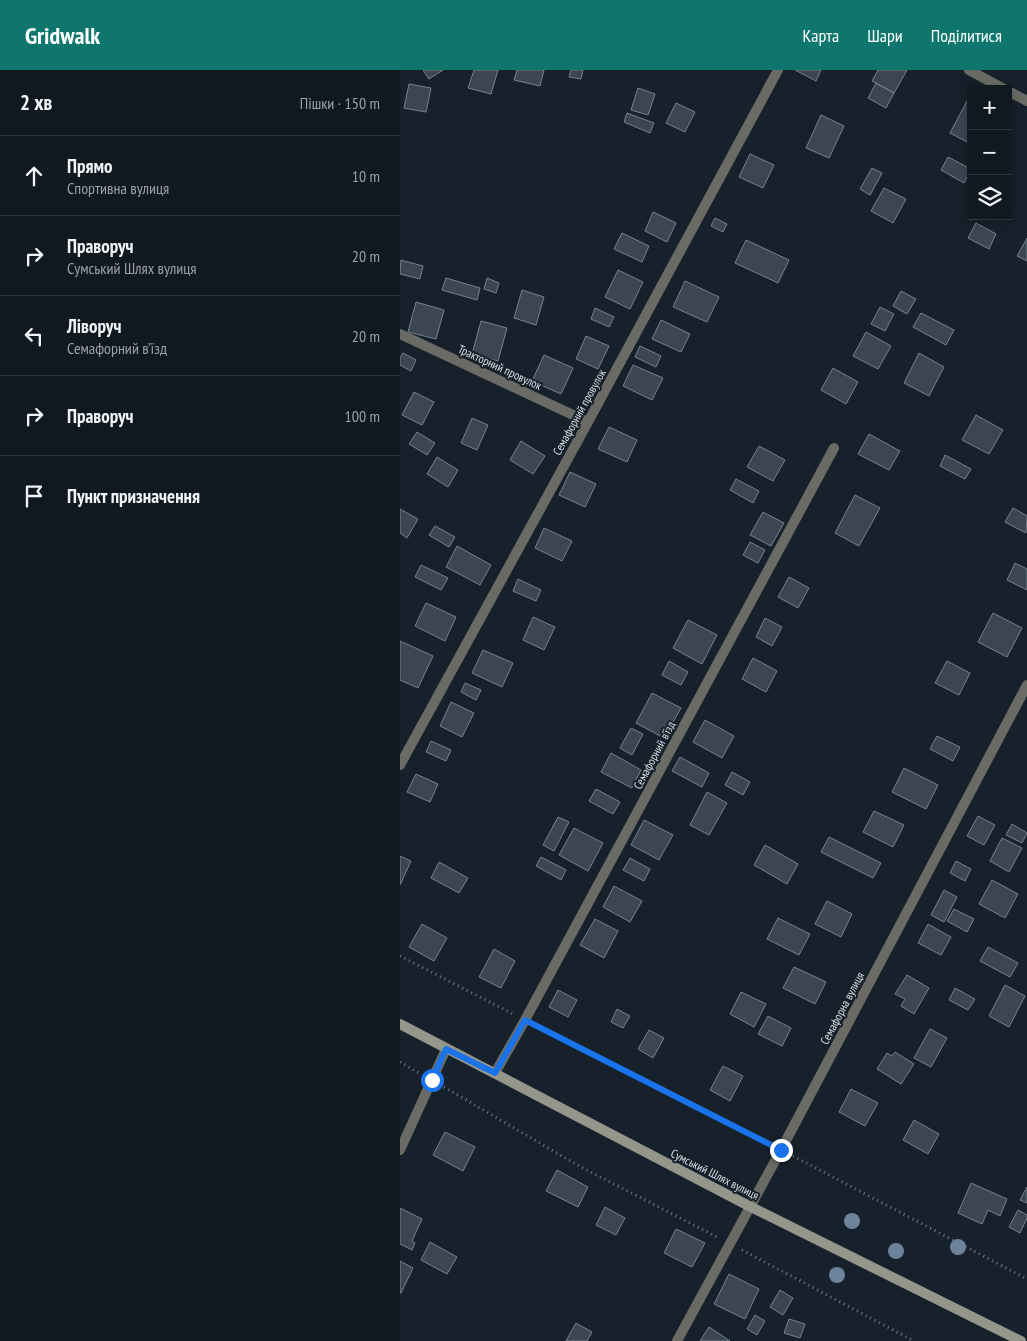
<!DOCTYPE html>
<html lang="uk">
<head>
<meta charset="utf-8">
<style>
  :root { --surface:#111920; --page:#1a2229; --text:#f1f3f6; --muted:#9ca0a5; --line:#30383e; --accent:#0f766e }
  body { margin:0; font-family:"PT Sans Narrow",sans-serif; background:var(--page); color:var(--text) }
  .controls { position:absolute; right:15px; top:15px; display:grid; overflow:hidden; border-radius:0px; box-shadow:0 2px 12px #0003 }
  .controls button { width:45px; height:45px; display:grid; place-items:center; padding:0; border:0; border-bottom:1px solid var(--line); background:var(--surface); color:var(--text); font:25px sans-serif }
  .stop { position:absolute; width:15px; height:15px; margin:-11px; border:4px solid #1a73e8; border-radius:50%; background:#fff }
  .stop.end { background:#1a73e8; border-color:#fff; box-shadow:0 1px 5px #0008 }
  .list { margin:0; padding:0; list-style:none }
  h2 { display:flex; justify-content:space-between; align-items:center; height:65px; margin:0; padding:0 20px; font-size:21px }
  h2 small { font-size:16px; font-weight:400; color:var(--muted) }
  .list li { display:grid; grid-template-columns:32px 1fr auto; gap:15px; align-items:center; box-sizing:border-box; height:80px; padding:0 20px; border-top:1px solid var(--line) }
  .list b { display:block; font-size:19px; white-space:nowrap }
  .list p { margin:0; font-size:16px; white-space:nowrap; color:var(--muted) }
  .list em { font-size:16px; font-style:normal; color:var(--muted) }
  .icon { flex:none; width:28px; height:28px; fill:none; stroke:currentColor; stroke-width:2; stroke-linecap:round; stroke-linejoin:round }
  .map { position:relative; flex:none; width:627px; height:1271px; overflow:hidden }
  header { display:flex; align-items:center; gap:30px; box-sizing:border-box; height:70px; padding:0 25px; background:var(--accent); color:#fff }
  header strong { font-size:24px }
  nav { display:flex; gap:28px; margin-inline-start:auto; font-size:18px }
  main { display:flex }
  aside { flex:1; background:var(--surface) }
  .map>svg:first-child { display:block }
  .building { fill:#3b4651; stroke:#77828f }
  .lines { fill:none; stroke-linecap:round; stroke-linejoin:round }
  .path { stroke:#737b84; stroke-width:3; stroke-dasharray:1 4; stroke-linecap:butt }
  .street { stroke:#6a6b64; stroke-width:10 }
  .secondary { stroke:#95968b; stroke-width:10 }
  .tree { fill:#6d839b }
  .route { stroke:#1a73e8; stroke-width:6 }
  .labels { text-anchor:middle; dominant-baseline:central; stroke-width:4; stroke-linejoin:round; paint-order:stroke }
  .street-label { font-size:12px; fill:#d7dde5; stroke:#17212b }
</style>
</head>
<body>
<header>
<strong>Gridwalk</strong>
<nav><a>Карта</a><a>Шари</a><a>Поділитися</a></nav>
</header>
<main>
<aside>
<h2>2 хв<small>Пішки · 150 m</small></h2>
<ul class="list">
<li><svg class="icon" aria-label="ahead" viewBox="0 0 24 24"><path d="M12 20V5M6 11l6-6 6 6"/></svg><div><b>Прямо</b><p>Спортивна вулиця</p></div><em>10 m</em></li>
<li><svg class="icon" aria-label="right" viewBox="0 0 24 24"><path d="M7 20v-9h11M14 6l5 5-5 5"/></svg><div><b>Праворуч</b><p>Сумський Шлях вулиця</p></div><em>20 m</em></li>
<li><svg class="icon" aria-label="left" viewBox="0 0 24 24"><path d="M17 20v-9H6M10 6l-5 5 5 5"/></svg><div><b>Ліворуч</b><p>Семафорний в’їзд</p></div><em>20 m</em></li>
<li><svg class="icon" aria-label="right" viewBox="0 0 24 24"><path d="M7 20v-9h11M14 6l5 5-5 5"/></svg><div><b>Праворуч</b></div><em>100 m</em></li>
<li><svg class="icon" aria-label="arrive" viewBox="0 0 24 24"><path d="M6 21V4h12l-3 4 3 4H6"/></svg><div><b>Пункт призначення</b></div></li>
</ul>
</aside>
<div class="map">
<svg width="627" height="1271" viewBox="0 0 627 1271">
  <rect width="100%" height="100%" fill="#17212b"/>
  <path class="building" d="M 23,0 L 43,0 L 29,9 Z
    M 74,0 L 98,0 L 91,24 L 68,18 Z
    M 117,0 L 144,0 L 140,16 L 114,10 Z
    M 171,0 L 183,0 L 181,9 L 169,7 Z
    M 395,0 L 421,0 L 416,11 Z
    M 478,0 L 507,0 L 494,23 L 472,11 Z
    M 476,13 L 494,23 L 486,38 L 468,28 Z
    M 9,14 L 31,18 L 26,42 L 4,38 Z
    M 238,18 L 255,24 L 248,45 L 231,40 Z
    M 568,29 L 571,31 L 571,74 L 550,63 Z
    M 276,33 L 295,42 L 285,62 L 266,53 Z
    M 227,43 L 254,53 L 250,63 L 224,52 Z
    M 421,45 L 444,56 L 429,88 L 406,78 Z
    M 350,84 L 374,95 L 363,118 L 339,107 Z
    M 548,87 L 571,99 L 564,113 L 541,100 Z
    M 472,98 L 482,103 L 470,125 L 460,119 Z
    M 484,118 L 506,129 L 493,153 L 471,141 Z
    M 253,142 L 276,153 L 267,172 L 245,161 Z
    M 315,148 L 327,154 L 323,162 L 311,156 Z
    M 576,153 L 596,164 L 589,179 L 568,168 Z
    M 222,163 L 249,176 L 242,192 L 214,179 Z
    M 627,168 L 627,191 L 617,186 Z
    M 346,170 L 389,190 L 378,213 L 335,193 Z
    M 1,190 L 23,196 L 20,209 L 0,204 Z
    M 218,200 L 243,212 L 230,239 L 205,227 Z
    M 46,208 L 80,218 L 77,230 L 42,220 Z
    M 87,208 L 99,213 L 96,223 L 84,219 Z
    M 285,211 L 319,227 L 307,252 L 273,237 Z
    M 122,220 L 144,227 L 136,255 L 114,248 Z
    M 501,221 L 516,229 L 507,244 L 493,236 Z
    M 16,232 L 44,240 L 36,269 L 8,262 Z
    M 480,237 L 494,244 L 485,261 L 471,254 Z
    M 195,238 L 214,247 L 209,257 L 191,249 Z
    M 521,243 L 554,260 L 546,275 L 513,257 Z
    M 261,250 L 290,264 L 281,282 L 252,269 Z
    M 81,251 L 107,258 L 98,291 L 72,284 Z
    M 466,262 L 491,276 L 478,299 L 453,286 Z
    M 186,266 L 209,276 L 198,299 L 176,289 Z
    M 240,276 L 261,286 L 256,297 L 235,287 Z
    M 3,283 L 16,290 L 11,301 L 0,295 L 0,288 Z
    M 519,283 L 544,297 L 529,326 L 504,313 Z
    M 144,285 L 173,298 L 161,324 L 132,311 Z
    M 233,295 L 263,308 L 252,330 L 223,316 Z
    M 433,298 L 458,312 L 446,334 L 421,320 Z
    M 14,322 L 34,332 L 22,355 L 2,345 Z
    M 576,345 L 603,360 L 589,384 L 562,370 Z
    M 72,348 L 88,355 L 77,380 L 61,373 Z
    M 209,357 L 237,370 L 227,392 L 198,379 Z
    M 17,362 L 35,373 L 27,385 L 9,374 Z
    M 469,364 L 500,381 L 489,400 L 458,384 Z
    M 121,371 L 145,386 L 133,404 L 110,390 Z
    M 359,376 L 385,390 L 373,411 L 347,397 Z
    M 545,385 L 571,399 L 565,409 L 540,396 Z
    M 37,387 L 58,400 L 48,417 L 27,404 Z
    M 170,402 L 196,414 L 185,437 L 159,425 Z
    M 336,409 L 359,421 L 353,433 L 330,420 Z
    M 455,425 L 480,438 L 459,476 L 435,463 Z
    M 613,438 L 627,446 L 626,463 L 605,452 Z
    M 0,439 L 18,449 L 7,468 L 0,463 Z
    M 363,442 L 384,453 L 371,476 L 350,465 Z
    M 35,456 L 55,467 L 49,477 L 29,465 Z
    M 144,458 L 172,471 L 162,491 L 135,478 Z
    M 350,472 L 365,480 L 358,493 L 343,485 Z
    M 57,476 L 91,495 L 80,515 L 46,497 Z
    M 615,493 L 627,499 L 627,520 L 607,510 Z
    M 21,495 L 48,508 L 41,520 L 15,507 Z
    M 389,507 L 409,518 L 398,538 L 378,527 Z
    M 118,509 L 141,520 L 136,531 L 113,521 Z
    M 26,533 L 56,547 L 45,571 L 15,556 Z
    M 593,543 L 622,558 L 607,587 L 578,572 Z
    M 133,547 L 155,557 L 144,580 L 123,570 Z
    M 365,548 L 382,557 L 372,576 L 356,567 Z
    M 288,550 L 317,565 L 302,594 L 273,578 Z
    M 0,571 L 33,586 L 18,618 L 0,610 Z
    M 83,580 L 113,593 L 102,617 L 72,603 Z
    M 353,588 L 377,601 L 366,622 L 342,609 Z
    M 269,591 L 288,602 L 281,615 L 262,605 Z
    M 547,591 L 570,603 L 559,625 L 535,613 Z
    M 65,613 L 81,620 L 76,630 L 61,622 Z
    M 252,623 L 281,638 L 264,668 L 236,653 Z
    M 51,632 L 74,643 L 62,667 L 40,656 Z
    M 305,650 L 334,666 L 322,688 L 293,672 Z
    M 231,658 L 243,664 L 232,685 L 220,678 Z
    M 537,666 L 560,677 L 553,691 L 530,679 Z
    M 31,671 L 51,680 L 46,691 L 26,682 Z
    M 211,683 L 241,700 L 232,718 L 201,702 Z
    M 280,687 L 309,703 L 302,717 L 272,701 Z
    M 504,698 L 538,715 L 526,739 L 492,722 Z
    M 332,702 L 350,712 L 343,725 L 325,715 Z
    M 16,704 L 38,714 L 30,732 L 7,722 Z
    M 196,719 L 220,732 L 213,744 L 189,731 Z
    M 307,722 L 327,733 L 309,765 L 290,755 Z
    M 474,741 L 504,755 L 493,777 L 463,762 Z
    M 578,746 L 595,755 L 584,775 L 567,766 Z
    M 158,747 L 169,752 L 154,781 L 143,775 Z
    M 244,750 L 273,765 L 259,790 L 231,775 Z
    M 612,754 L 627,763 L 622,773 L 606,765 Z
    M 174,758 L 203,773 L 188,801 L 159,785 Z
    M 429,767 L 481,793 L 473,808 L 421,782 Z
    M 602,768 L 622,778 L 609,802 L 590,791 Z
    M 365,775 L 398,794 L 387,814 L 354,795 Z
    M 0,786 L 11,791 L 0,815 Z
    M 141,787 L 166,800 L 161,810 L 136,796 Z
    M 230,788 L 250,799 L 244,811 L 223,800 Z
    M 556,791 L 571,799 L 565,811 L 550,803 Z
    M 39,792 L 68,808 L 59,823 L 31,808 Z
    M 592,810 L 618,824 L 605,848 L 579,834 Z
    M 214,816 L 242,831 L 230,852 L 203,837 Z
    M 544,820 L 557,827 L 544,852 L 531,845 Z
    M 427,831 L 452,844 L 441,867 L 415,854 Z
    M 554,839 L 574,849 L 567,862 L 547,851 Z
    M 378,848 L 410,864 L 399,885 L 367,869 Z
    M 195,849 L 218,861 L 204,888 L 180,875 Z
    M 22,854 L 47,868 L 34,891 L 9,877 Z
    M 528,854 L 551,867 L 541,885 L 518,873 Z
    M 588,877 L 618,893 L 610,907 L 580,891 Z
    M 94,879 L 115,891 L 101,918 L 79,907 Z
    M 394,897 L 426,912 L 415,934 L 383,918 Z
    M 507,905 L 529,918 L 514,944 L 501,936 L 505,929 L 495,924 Z
    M 605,915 L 625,926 L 609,957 L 589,946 Z
    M 555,918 L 575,929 L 568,940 L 549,930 Z
    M 158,920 L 177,930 L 168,947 L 149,937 Z
    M 341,922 L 366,934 L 354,957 L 330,944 Z
    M 217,939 L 230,946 L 223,958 L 211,952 Z
    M 368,946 L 391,958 L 382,976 L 358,964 Z
    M 530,959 L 547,968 L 531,997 L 514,988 Z
    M 249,960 L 264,968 L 253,988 L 238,979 Z
    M 495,982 L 514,994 L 501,1014 L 477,999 L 487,983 L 492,986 Z
    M 323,996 L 343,1006 L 330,1031 L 310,1020 Z
    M 451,1019 L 478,1033 L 465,1056 L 439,1042 Z
    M 514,1050 L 539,1064 L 528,1084 L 503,1070 Z
    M 45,1062 L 75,1077 L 63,1101 L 33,1085 Z
    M 157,1100 L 188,1117 L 178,1137 L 146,1121 Z
    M 571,1113 L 607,1129 L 600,1146 L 588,1140 L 582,1154 L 558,1143 Z
    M 627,1117 L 627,1133 L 620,1130 Z
    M 205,1137 L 225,1148 L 216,1165 L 196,1155 Z
    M 0,1138 L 22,1149 L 12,1171 L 15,1173 L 12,1180 L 0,1174 Z
    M 618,1140 L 627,1145 L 627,1148 L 620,1163 L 609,1157 Z
    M 276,1159 L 305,1173 L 292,1197 L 264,1183 Z
    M 30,1172 L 57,1187 L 47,1204 L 21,1190 Z
    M 0,1191 L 13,1198 L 1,1223 L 0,1223 Z
    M 329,1204 L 359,1219 L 345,1249 L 314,1234 Z
    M 380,1220 L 393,1228 L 383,1245 L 370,1237 Z
    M 355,1245 L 365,1251 L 357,1265 L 347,1259 Z
    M 389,1249 L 405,1254 L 400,1268 L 384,1263 Z
    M 176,1253 L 192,1262 L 187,1271 L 166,1271 Z
    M 309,1257 L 330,1271 L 300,1271 Z"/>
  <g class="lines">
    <path class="path" d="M 0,886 L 113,944
      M 136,956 L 369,1074
      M 0,992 L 19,1003
      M 44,1017 L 179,1096 L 317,1167
      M 393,1086 L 627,1209
      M 342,1180 L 514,1271"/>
    <path class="street" d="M 569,0 L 604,19
      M 608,21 L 627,31
      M 0,264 L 188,352
      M 0,695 L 188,352 L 378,0
      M 95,1003 L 125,950 L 434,378
      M 0,1080 L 46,979
      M 277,1271 L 381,1080 L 627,615"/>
    <path class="secondary" d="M 0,954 L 349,1136 L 621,1271"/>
  </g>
  <g class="tree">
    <circle cx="452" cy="1151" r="8"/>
    <circle cx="558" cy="1177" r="8"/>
    <circle cx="496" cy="1181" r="8"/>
    <circle cx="437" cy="1205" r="8"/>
  </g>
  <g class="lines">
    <path class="route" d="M 32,1010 L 46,979 L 95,1003 L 125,950 L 381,1080"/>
  </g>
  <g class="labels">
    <g class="street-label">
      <text transform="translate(100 297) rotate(25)">Тракторний провулок</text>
      <text transform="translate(179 342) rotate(-61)">Семафорний провулок</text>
      <text transform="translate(254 685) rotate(-62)">Семафорний в’їзд</text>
      <text transform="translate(442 938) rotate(-62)">Семафорна вулиця</text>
      <text transform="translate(315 1104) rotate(27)">Сумський Шлях вулиця</text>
    </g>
  </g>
</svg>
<div class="controls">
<button>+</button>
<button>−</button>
<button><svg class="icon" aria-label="layers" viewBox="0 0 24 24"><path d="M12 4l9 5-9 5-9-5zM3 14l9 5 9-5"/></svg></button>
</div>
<div class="stop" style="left:32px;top:1010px"></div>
<div class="stop end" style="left:381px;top:1080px"></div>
</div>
</main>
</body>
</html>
